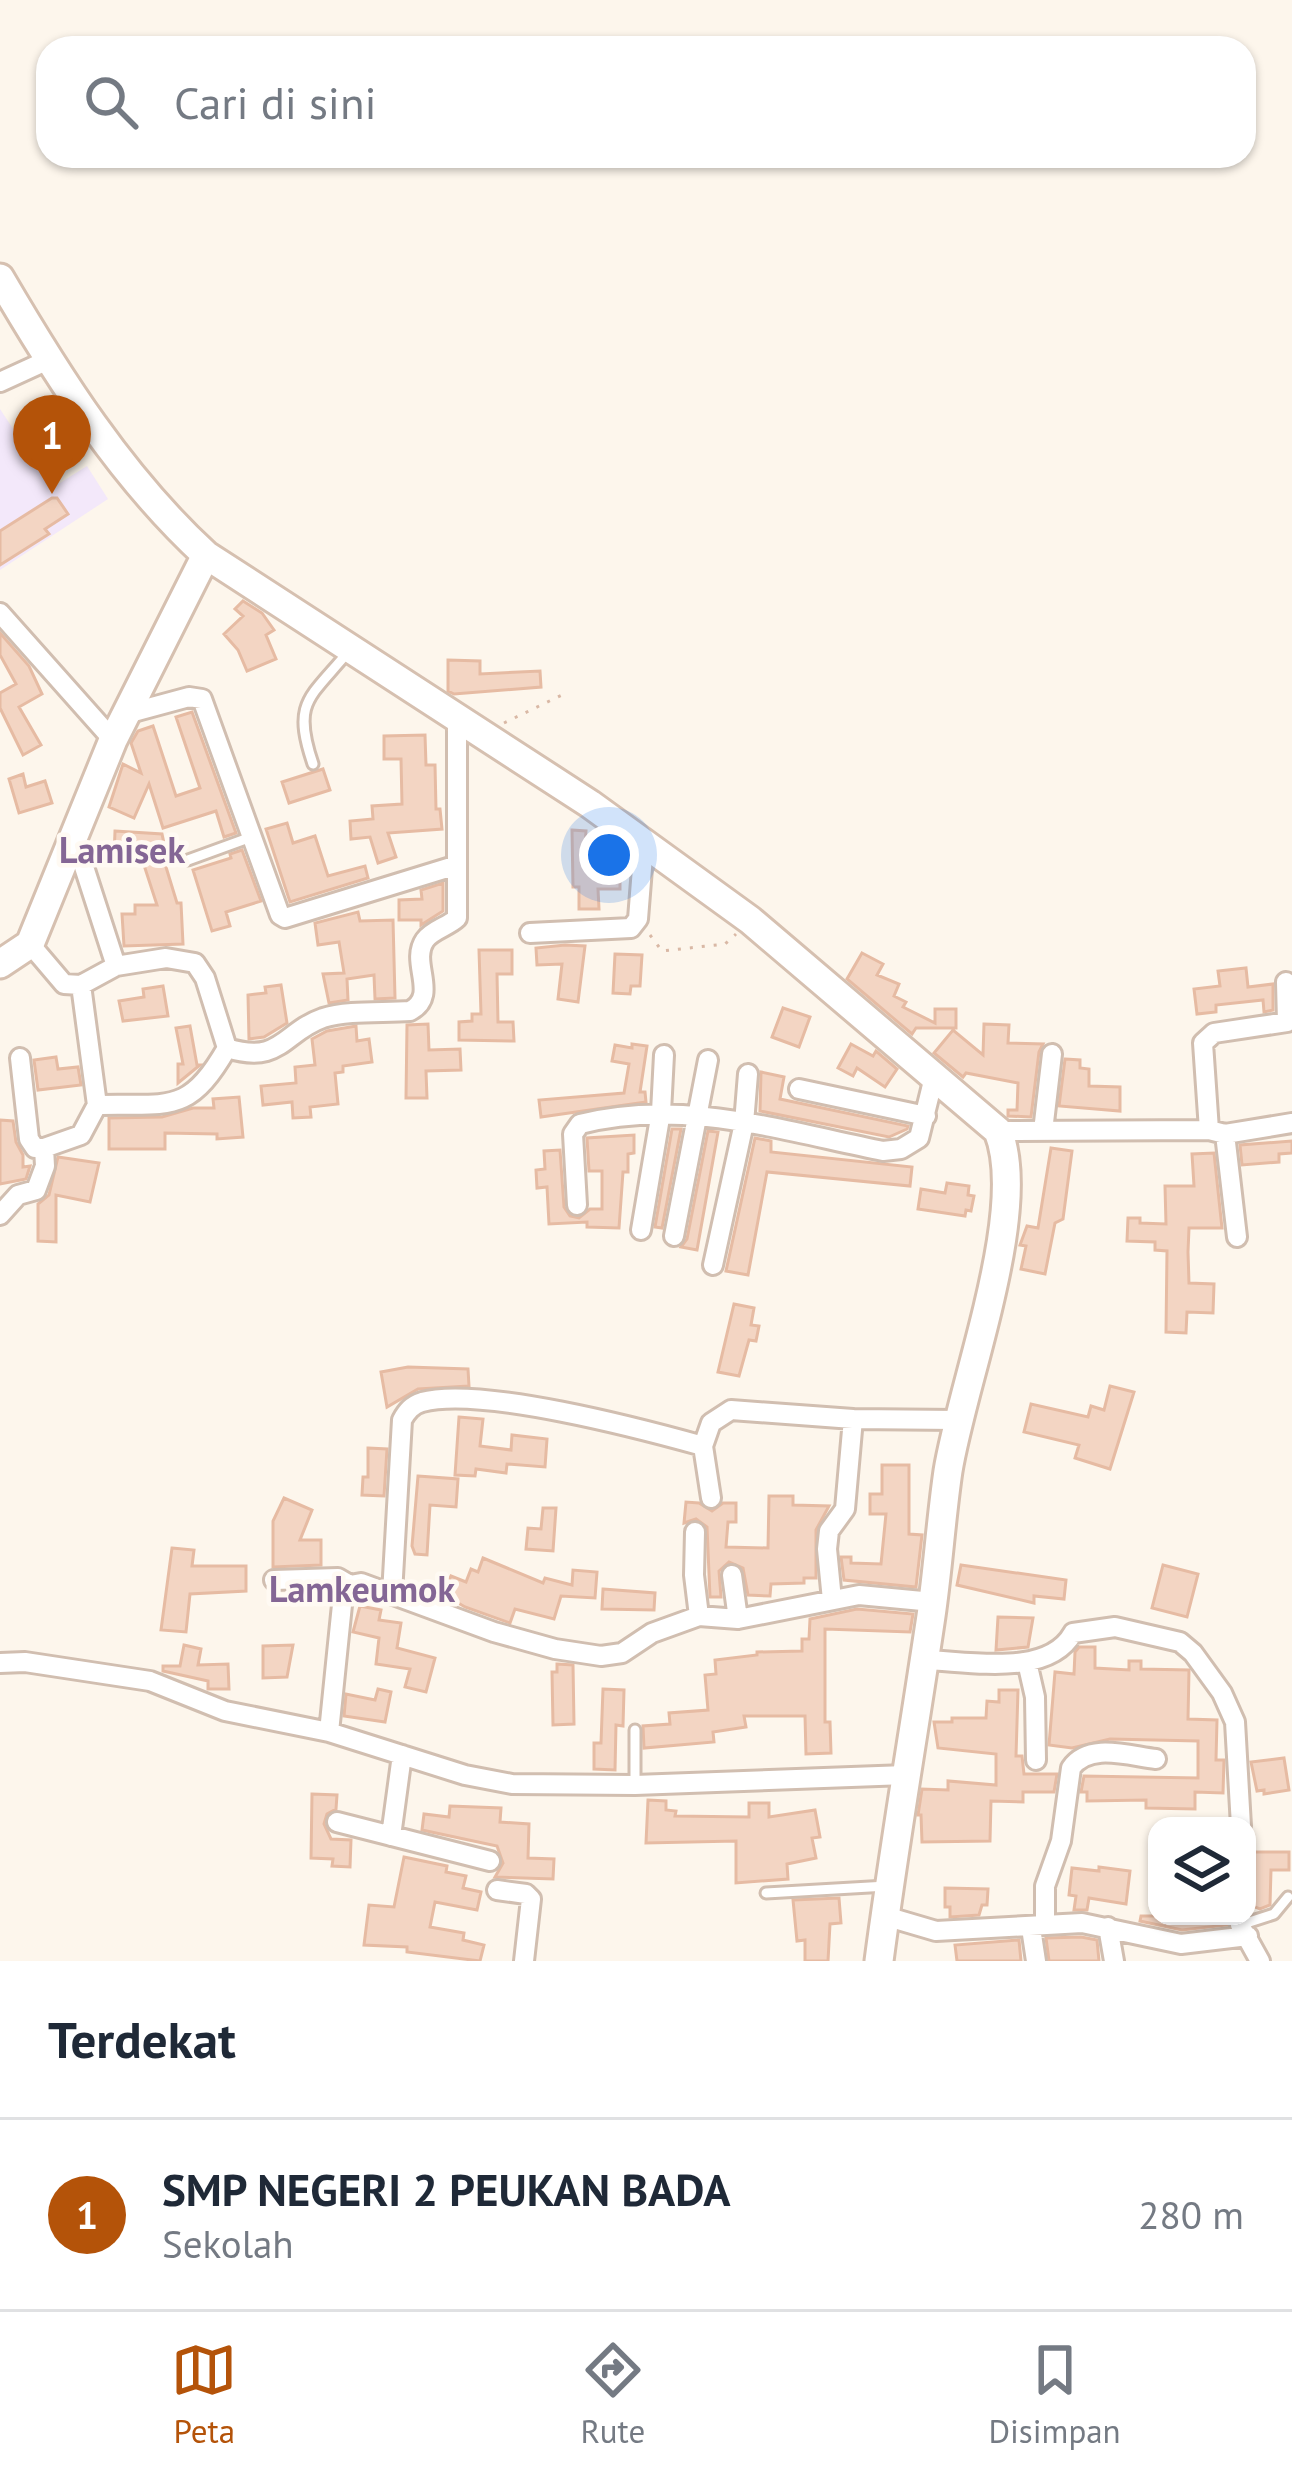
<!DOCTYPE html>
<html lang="id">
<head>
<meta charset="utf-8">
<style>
  :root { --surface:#fff; --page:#f6f6f7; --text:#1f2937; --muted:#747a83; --line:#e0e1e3; --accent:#b45309 }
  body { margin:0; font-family:"PT Sans",sans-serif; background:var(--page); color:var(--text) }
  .controls { position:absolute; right:36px; bottom:36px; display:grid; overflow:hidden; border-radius:24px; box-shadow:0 3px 9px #0004 }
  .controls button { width:108px; height:108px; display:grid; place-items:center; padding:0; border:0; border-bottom:3px solid var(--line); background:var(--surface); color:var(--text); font:60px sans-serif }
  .you { position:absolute; left:609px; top:855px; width:42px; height:42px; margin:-30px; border:9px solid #fff; border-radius:50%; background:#1a73e8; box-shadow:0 0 0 18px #1a73e833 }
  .badge { display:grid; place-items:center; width:78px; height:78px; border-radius:50%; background:var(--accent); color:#fff; font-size:39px; font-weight:700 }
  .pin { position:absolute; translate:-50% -99px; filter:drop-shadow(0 3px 6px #0008) }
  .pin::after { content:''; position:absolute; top:63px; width:42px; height:36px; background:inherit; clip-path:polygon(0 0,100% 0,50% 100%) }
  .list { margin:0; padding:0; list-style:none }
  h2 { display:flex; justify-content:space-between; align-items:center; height:156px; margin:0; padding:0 48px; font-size:51px }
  h2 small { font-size:39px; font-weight:400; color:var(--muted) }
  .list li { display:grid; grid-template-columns:78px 1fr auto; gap:36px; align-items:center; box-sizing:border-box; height:192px; padding:0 48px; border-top:3px solid var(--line) }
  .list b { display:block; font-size:45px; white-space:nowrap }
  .list p { margin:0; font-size:39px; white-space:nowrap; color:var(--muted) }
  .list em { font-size:39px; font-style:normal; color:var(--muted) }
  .icon { flex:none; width:66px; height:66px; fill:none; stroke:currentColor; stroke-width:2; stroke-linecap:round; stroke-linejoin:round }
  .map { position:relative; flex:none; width:1292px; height:1961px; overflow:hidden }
  .search { position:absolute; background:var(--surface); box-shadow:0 3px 9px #0004; left:36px; right:36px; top:36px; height:132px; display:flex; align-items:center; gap:30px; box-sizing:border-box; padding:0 42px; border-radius:36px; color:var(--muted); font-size:45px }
  .sheet { height:348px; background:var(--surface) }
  nav { display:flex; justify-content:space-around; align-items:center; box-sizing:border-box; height:168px; border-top:3px solid var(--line); background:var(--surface); font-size:33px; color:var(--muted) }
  nav a { display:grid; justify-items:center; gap:6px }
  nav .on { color:var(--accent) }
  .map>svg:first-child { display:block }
  .education { fill:#f3e8fa }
  .building { fill:#f3d5c3; stroke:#e6bba3; stroke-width:3 }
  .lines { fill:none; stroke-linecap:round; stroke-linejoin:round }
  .lane-casing { stroke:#d1beb0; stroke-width:15 }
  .street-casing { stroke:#d1beb0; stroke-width:24 }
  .secondary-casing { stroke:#d6c0b0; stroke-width:33 }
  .path { stroke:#d9b8a5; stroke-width:3; stroke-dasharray:3 9; stroke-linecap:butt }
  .lane { stroke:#fff; stroke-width:9 }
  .street { stroke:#fff; stroke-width:18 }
  .secondary { stroke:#fff; stroke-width:27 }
  .labels { text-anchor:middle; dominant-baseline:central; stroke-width:9; stroke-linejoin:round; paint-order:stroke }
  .quarter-label { font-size:36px; font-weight:bold; fill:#846695; stroke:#fffaf3 }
</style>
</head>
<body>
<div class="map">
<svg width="1292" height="1961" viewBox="0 0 1292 1961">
  <rect width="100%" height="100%" fill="#fdf6ec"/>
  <path class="education" d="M 0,409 L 52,488 L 87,466 L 108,499 L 0,570 Z"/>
  <path class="building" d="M 52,498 L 57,498 L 68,514 L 45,529 L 49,534 L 0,565 L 0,531 Z
    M 243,601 L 262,613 L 274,630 L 266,635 L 276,659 L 247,671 L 238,650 L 224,634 L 243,616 L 235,609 Z
    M 0,633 L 29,666 L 42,694 L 19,707 L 41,745 L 23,755 L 0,708 L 0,693 L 16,684 L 0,655 Z
    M 448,660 L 480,661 L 480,674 L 540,671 L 541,687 L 454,694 L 448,691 Z
    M 192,712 L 236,833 L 224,837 L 216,811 L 163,828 L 149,784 L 134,818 L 109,807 L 123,764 L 141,773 L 131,743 L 138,731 L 153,726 L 176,796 L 200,788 L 176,717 Z
    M 425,735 L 426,765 L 435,765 L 436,809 L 440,809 L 442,829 L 388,833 L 396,857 L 378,863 L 370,837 L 351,839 L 350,821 L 373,819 L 372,806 L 402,804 L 401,759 L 384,759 L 384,736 Z
    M 323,769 L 330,790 L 289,803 L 282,782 Z
    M 23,774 L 26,787 L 45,781 L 52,803 L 19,813 L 9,779 Z
    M 287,823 L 293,843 L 315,836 L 328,876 L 365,866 L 368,878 L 290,902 L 266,829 Z
    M 572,830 L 586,831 L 584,859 L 620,860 L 620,889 L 598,889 L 599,909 L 579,909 L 579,887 L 573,887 Z
    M 115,831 L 162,834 L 166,853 L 162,854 L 177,903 L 181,903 L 183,944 L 124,946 L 122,914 L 135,914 L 135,905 L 157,905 L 143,862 L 114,857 Z
    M 242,850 L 261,901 L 226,912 L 230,926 L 212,931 L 193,870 L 231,858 L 230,854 Z
    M 443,883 L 443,911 L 421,925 L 421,920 L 399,920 L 399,900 L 422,899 L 421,890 Z
    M 358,912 L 360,921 L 393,920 L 395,998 L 375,999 L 374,975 L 347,979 L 348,1000 L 329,1003 L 323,974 L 344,973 L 339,942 L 318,945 L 315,923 Z
    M 565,945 L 585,946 L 578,1002 L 558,999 L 562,964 L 537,965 L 536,948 Z
    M 479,950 L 512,950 L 512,974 L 497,974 L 498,1022 L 513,1022 L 514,1041 L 459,1040 L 459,1022 L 472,1021 L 472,1014 L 481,1014 Z
    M 862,953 L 883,964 L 877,975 L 899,984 L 894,996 L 906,1002 L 903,1007 L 935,1023 L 935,1009 L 956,1009 L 956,1028 L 916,1028 L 912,1034 L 847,979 Z
    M 615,954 L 642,955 L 640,986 L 631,986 L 630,994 L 613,993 Z
    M 1246,968 L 1248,987 L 1273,984 L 1273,1010 L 1264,1012 L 1263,1000 L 1216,1005 L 1216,1012 L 1197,1014 L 1194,989 L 1220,986 L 1218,971 Z
    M 281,985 L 287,1023 L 264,1037 L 249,1039 L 248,995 L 266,993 L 265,987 Z
    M 163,986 L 168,1016 L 123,1021 L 119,1001 L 144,997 L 143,989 Z
    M 783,1008 L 810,1017 L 799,1047 L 772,1037 Z
    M 428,1024 L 429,1050 L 460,1049 L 461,1070 L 426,1071 L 427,1098 L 406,1098 L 407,1025 Z
    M 984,1024 L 1009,1025 L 1008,1043 L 1043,1044 L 1039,1052 L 1031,1117 L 1008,1116 L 1008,1110 L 1017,1110 L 1018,1083 L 966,1073 L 963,1077 L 934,1053 L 953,1030 L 983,1055 Z
    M 190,1026 L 197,1065 L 200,1065 L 178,1083 L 178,1064 L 183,1064 L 176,1028 Z
    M 356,1026 L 357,1041 L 369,1039 L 372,1062 L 343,1066 L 343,1072 L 335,1073 L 338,1104 L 310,1107 L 311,1117 L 293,1118 L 292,1102 L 263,1105 L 261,1086 L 296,1083 L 295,1067 L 315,1065 L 312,1039 L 327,1031 Z
    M 632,1044 L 647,1046 L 640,1092 L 645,1092 L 646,1102 L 541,1117 L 539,1100 L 624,1093 L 629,1064 L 612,1061 L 615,1045 L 632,1048 Z
    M 851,1044 L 873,1056 L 876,1051 L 897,1069 L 885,1087 L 857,1068 L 853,1076 L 838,1068 Z
    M 56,1057 L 58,1069 L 78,1067 L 81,1085 L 38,1090 L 34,1060 Z
    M 1065,1059 L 1080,1060 L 1080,1068 L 1089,1069 L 1089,1086 L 1120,1087 L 1120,1111 L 1059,1106 Z
    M 761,1072 L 784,1077 L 780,1099 L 908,1126 L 907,1129 L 889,1137 L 760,1111 Z
    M 239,1097 L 243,1137 L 217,1139 L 217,1134 L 165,1133 L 165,1149 L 109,1149 L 109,1118 L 162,1117 L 193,1108 L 214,1108 L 213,1099 Z
    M 0,1120 L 13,1121 L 16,1142 L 23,1155 L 23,1167 L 30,1166 L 26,1179 L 0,1184 Z
    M 672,1129 L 681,1129 L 662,1228 L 655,1227 Z
    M 708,1131 L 718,1132 L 697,1250 L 681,1247 L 687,1239 Z
    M 634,1135 L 634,1153 L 628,1154 L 628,1172 L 623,1172 L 619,1228 L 587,1227 L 587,1222 L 549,1224 L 547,1187 L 537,1188 L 536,1170 L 545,1169 L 544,1151 L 560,1150 L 564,1207 L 570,1216 L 579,1218 L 590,1209 L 602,1209 L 602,1171 L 589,1171 L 587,1138 Z
    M 755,1138 L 771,1141 L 771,1152 L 912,1167 L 910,1186 L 767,1172 L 748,1275 L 726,1271 Z
    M 1292,1141 L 1292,1153 L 1279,1154 L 1279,1162 L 1242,1165 L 1240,1145 Z
    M 1051,1148 L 1072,1151 L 1063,1219 L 1055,1223 L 1045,1274 L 1021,1269 L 1026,1246 L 1020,1245 L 1027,1226 L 1038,1228 Z
    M 1214,1153 L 1222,1228 L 1189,1228 L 1188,1252 L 1189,1283 L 1214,1284 L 1213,1313 L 1187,1312 L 1186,1333 L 1166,1332 L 1167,1251 L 1155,1250 L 1155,1242 L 1127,1241 L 1128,1218 L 1140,1218 L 1140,1223 L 1166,1224 L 1165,1186 L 1194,1186 L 1192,1154 Z
    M 58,1157 L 99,1163 L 90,1202 L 56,1195 L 56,1242 L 38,1241 L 38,1204 L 49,1195 Z
    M 947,1183 L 969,1186 L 968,1195 L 974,1196 L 971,1211 L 966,1210 L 965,1216 L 918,1209 L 921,1189 L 945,1193 Z
    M 734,1304 L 754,1308 L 751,1325 L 759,1326 L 756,1341 L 749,1340 L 739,1376 L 718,1372 Z
    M 408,1367 L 468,1369 L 469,1386 L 418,1389 L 387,1407 L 381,1372 Z
    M 1110,1386 L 1134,1392 L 1110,1469 L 1075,1458 L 1079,1445 L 1024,1432 L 1031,1404 L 1088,1417 L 1091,1406 L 1104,1410 Z
    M 459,1417 L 483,1419 L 480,1446 L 511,1450 L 512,1435 L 547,1439 L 545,1467 L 507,1464 L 506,1473 L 476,1469 L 475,1476 L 455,1475 Z
    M 368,1448 L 387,1449 L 384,1496 L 362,1495 L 363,1477 L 368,1477 Z
    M 882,1465 L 909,1465 L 909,1534 L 922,1535 L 916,1587 L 844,1580 L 841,1557 L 851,1557 L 851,1563 L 881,1564 L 886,1514 L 870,1514 L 870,1494 L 882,1494 Z
    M 418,1476 L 458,1479 L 456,1507 L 430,1505 L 427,1555 L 415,1554 L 412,1546 Z
    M 769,1496 L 793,1496 L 793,1505 L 829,1506 L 816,1530 L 816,1578 L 804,1578 L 804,1583 L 771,1584 L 770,1596 L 748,1595 L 743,1568 L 729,1562 L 719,1571 L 721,1597 L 710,1597 L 707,1527 L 696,1519 L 684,1523 L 686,1502 L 699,1503 L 712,1511 L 723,1503 L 736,1503 L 736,1522 L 728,1522 L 726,1547 L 768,1548 Z
    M 284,1498 L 312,1510 L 300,1540 L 321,1540 L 321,1565 L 273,1567 L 273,1521 Z
    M 543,1508 L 556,1508 L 553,1551 L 526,1549 L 528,1528 L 541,1529 Z
    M 172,1548 L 194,1550 L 192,1566 L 246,1566 L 246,1591 L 190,1594 L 186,1632 L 161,1630 Z
    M 483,1558 L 543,1583 L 545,1578 L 572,1585 L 573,1570 L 597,1572 L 595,1598 L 561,1596 L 554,1619 L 515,1609 L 510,1623 L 465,1607 L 443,1594 L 451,1576 L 466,1582 L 471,1569 L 478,1572 Z
    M 961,1565 L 1066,1580 L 1064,1599 L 1034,1596 L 1034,1603 L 957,1585 Z
    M 1163,1565 L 1198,1574 L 1187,1617 L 1152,1608 Z
    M 603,1589 L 655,1593 L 654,1610 L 602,1609 Z
    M 360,1606 L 381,1610 L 379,1620 L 401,1623 L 397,1648 L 435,1658 L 426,1692 L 405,1687 L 410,1669 L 376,1664 L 379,1638 L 353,1632 Z
    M 857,1609 L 913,1614 L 910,1632 L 825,1629 L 825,1722 L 830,1722 L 831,1753 L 806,1754 L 805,1716 L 744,1716 L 746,1727 L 713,1732 L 714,1742 L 644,1748 L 643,1726 L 670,1724 L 669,1713 L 708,1710 L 705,1675 L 716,1674 L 715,1660 L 757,1655 L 757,1652 L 802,1651 L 802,1639 L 809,1639 L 810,1619 Z
    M 998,1617 L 1033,1618 L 1028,1647 L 996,1650 Z
    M 184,1645 L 201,1649 L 198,1665 L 228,1664 L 229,1689 L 208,1689 L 208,1681 L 163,1671 L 163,1666 L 180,1666 Z
    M 293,1645 L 287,1677 L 263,1678 L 263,1646 Z
    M 1079,1647 L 1095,1647 L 1095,1668 L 1129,1670 L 1129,1661 L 1141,1661 L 1141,1669 L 1189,1670 L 1188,1719 L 1217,1720 L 1216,1760 L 1224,1760 L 1223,1793 L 1195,1792 L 1195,1809 L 1146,1808 L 1146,1800 L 1087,1801 L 1087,1792 L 1081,1792 L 1084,1776 L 1198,1778 L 1198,1741 L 1110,1739 L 1072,1748 L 1049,1745 L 1055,1672 L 1074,1674 L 1075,1652 Z
    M 557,1664 L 573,1665 L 574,1724 L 553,1725 L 552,1672 L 557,1672 Z
    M 378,1689 L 391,1692 L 385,1722 L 344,1716 L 346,1694 L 375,1700 Z
    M 603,1689 L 624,1690 L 623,1726 L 616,1725 L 615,1770 L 594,1769 L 594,1743 L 601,1743 Z
    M 999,1690 L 1018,1690 L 1016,1756 L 1022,1756 L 1024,1774 L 1057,1774 L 1054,1792 L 1023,1792 L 1023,1802 L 991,1801 L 990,1841 L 922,1842 L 921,1815 L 918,1815 L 922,1789 L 948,1790 L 948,1781 L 996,1785 L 996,1754 L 938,1748 L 934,1722 L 952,1722 L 952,1718 L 986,1718 L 987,1701 L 999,1702 Z
    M 1284,1758 L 1289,1790 L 1264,1794 L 1264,1790 L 1257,1791 L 1251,1762 Z
    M 312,1794 L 337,1795 L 336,1809 L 327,1814 L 324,1824 L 331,1839 L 351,1840 L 350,1867 L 332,1866 L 333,1859 L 311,1858 Z
    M 648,1800 L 666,1801 L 666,1810 L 676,1811 L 675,1816 L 749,1817 L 749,1803 L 769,1803 L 769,1817 L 815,1810 L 820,1837 L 812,1838 L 816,1858 L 787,1864 L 788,1879 L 736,1883 L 736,1841 L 646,1843 Z
    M 450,1806 L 501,1808 L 500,1822 L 529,1824 L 528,1858 L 554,1859 L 553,1879 L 495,1877 L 503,1863 L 497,1846 L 422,1830 L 424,1814 L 449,1817 Z
    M 1247,1852 L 1289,1852 L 1289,1870 L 1271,1870 L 1270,1905 L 1260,1909 L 1247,1904 Z
    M 404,1857 L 447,1866 L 446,1872 L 466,1876 L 463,1888 L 481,1892 L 477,1910 L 435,1902 L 430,1927 L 464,1933 L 463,1940 L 484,1945 L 480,1961 L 407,1952 L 407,1947 L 364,1945 L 369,1905 L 394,1907 Z
    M 1099,1867 L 1130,1871 L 1126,1904 L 1089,1898 L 1087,1910 L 1074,1910 L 1076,1896 L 1069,1895 L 1072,1868 L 1099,1871 Z
    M 945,1888 L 988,1889 L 987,1905 L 982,1905 L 979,1915 L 950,1917 L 950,1907 L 945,1907 Z
    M 839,1898 L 841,1923 L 830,1924 L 828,1961 L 805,1961 L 805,1940 L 797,1941 L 793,1900 Z
    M 1141,1916 L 1209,1916 L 1227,1921 L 1227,1925 L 1182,1930 L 1140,1921 Z
    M 1081,1937 L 1097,1940 L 1099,1961 L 1049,1961 L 1046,1938 Z
    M 1019,1940 L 1021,1961 L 957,1961 L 955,1945 Z"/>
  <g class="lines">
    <g class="lane-casing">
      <path id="lane" d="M 313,764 C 292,702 309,699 348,652
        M 188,860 L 254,836
        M 635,1730 L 635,1784
        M 766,1893 L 887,1886
        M 1240,1925 L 1274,1914 L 1288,1897"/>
    </g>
    <g class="street-casing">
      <path id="street" d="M 0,382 L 48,360
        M 0,613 L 113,740
        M 126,714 L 189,697 L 202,699 L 280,915 L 285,918 L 454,866
        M 75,839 L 116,966 L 166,958 L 195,963 L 205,978 L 227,1048 C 281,1065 283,1032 323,1018 C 349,1010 382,1013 410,1011 C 440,995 409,963 425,940 C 432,930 449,926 457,918 L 457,721
        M 530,933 L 631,928 L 638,919 L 644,843
        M 30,944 L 64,984 L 81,985 L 116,966
        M 81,985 L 97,1105
        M 20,1058 L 29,1139 L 35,1148 L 44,1148
        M 799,1089 L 926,1116
        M 1209,1130 L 1203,1043 L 1214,1033 L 1287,1022 L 1286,982
        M 998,1131 L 1209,1130 L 1225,1134 L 1292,1123
        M 1043,1131 L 1052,1054
        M 1225,1134 L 1237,1237
        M 577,1205 L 573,1134 L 580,1124 C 682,1098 783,1131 883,1151 L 901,1149 L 919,1138 L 934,1077
        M 0,1215 L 18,1195 L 36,1190 L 45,1166 L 44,1148 L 81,1135 L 97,1105 C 169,1103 188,1116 227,1048
        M 641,1230 L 661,1112 L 664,1055
        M 674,1236 L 708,1060
        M 713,1265 L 744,1123 L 748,1074
        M 711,1498 L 703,1446 L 711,1423 L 731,1410 L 853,1419 L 957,1420
        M 695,1532 L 694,1575 L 699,1616
        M 732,1575 L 738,1619
        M 274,1580 L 338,1578 L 350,1585
        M 392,1594 L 402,1420 C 407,1411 412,1405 422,1402 C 480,1386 642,1429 703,1446
        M 832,1600 L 827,1549 L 829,1531 L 845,1509 L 853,1419
        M 924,1660 C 968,1661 1048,1678 1073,1633 L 1115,1627 L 1180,1642 L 1193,1653 L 1222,1693 L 1235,1722 L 1241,1826
        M 1027,1662 L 1035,1697 L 1036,1760
        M 0,1663 L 25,1662 L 150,1681 L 225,1711 L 329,1732 L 465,1775 L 512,1784 L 635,1785 L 906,1775
        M 329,1732 L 343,1595 L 350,1585 L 361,1583 L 494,1632 L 555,1649 L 601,1656 L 622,1653 L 652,1633 L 699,1616 L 738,1619 L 859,1595 L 933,1602
        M 337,1822 L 490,1861
        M 391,1836 L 402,1755
        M 497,1890 L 526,1894 L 531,1899 L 524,1961
        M 885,1916 L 936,1931 L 1082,1923 L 1181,1944 L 1248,1936
        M 1241,1916 L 1240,1925 L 1260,1961
        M 1045,1924 L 1045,1886 L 1061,1841 L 1071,1768 C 1089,1742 1129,1756 1156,1759
        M 1108,1927 L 1114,1961
        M 1031,1928 L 1036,1961"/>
    </g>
    <g class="secondary-casing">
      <path id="secondary" d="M 0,278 C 58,377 121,477 206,555 L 590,804 L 750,920 L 998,1131 C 1030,1210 962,1383 948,1471 C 941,1519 938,1568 931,1616 C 914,1731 894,1846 879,1961
        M 0,964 L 30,944 L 113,740 L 206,555"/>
    </g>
    <path class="path" d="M 504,723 L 568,692
      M 650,935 L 662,951 L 725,944 L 736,934"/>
    <use href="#lane" class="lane"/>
    <use href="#street" class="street"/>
    <use href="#secondary" class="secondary"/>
  </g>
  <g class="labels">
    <g class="quarter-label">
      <text x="122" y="849">Lamisek</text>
      <text x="362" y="1588">Lamkeumok</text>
    </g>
  </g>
</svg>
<div class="controls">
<button><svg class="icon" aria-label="layers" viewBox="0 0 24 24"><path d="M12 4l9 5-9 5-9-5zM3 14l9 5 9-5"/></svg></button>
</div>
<div class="you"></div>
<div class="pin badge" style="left:52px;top:494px">1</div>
<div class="search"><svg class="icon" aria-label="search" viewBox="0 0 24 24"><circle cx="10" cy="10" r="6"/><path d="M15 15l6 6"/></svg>Cari di sini</div>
</div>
<section class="sheet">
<h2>Terdekat<small></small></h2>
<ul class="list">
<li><span class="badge">1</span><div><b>SMP NEGERI 2 PEUKAN BADA</b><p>Sekolah</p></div><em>280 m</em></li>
</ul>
</section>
<nav>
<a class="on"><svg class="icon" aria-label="map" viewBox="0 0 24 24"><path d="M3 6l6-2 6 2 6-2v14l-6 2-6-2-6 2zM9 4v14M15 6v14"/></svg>Peta</a>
<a><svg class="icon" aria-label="directions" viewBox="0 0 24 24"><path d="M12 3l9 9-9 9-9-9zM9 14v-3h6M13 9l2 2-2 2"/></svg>Rute</a>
<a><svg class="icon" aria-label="saved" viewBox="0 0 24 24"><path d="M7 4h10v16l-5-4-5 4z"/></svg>Disimpan</a>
</nav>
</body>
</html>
